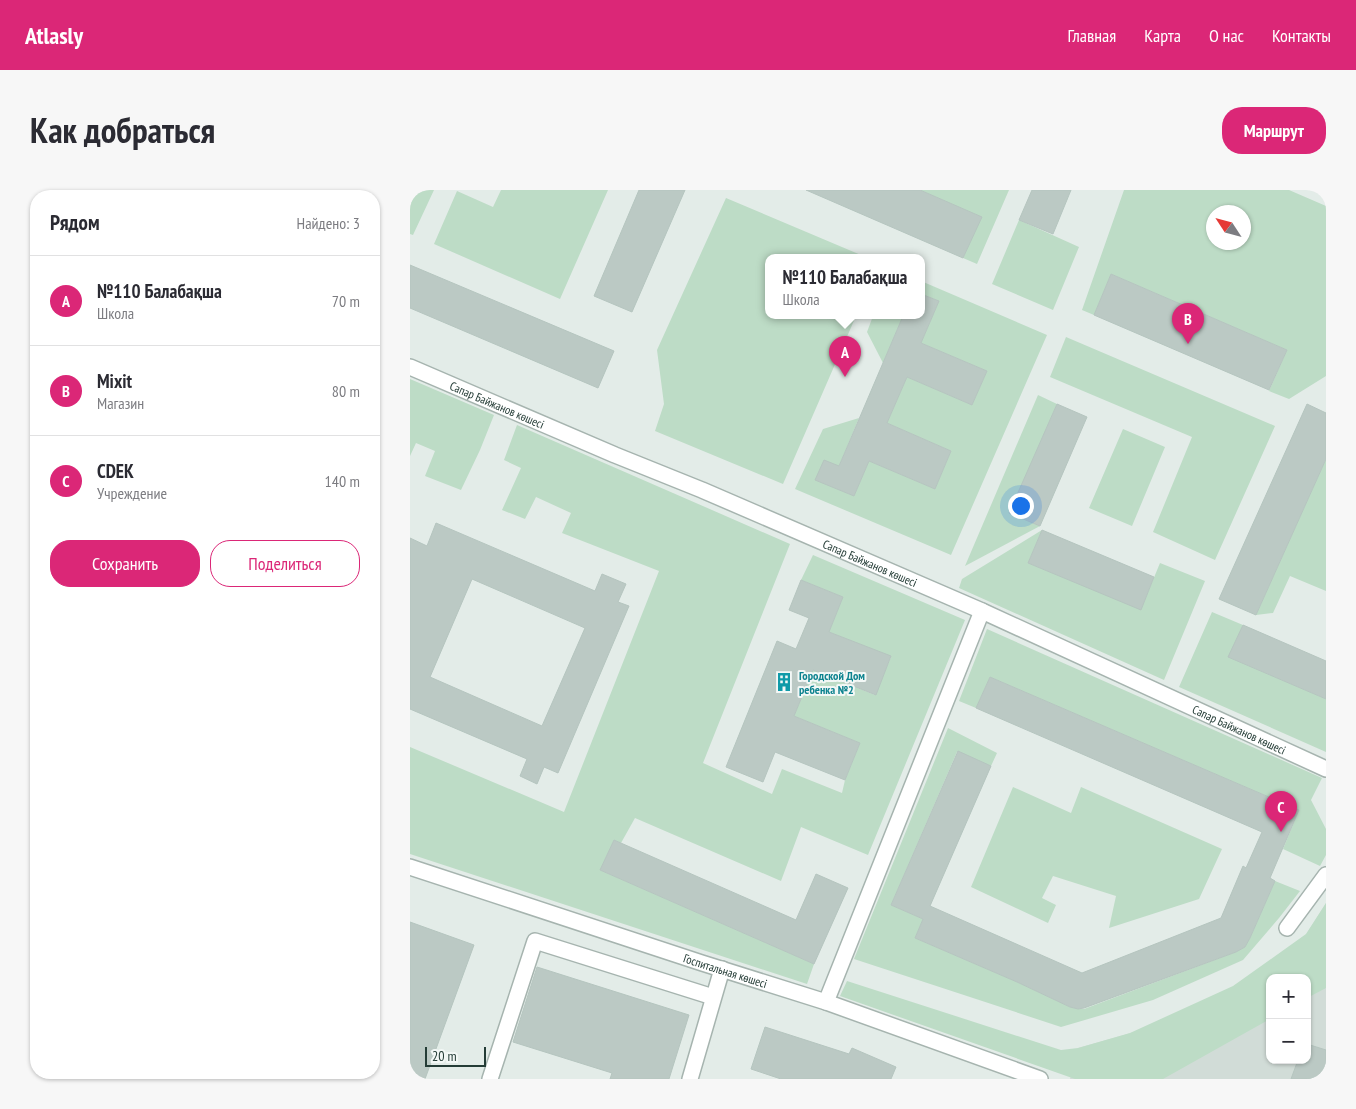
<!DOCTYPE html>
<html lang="ru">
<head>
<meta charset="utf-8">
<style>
  :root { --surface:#fff; --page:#f7f7f7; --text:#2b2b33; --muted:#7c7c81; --line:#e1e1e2; --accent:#db2777 }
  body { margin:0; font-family:"PT Sans Narrow",sans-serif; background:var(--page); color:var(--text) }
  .controls { position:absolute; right:15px; bottom:15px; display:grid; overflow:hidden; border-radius:10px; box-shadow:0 1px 4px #0004 }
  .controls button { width:45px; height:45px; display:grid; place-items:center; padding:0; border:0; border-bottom:1px solid var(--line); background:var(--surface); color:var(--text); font:25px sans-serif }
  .compass { position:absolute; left:796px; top:15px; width:45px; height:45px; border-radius:50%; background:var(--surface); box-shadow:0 1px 4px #0004; rotate:306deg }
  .scale { position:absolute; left:15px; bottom:12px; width:61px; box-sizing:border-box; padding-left:5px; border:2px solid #243c36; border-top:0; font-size:14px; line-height:18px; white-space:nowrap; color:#243c36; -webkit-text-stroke:4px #f3f8f6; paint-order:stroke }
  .you { position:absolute; left:610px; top:315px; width:18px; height:18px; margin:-12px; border:4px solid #fff; border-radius:50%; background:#1a73e8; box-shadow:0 0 0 8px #1a73e833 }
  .badge { display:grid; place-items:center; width:32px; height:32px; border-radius:50%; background:var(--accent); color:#fff; font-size:16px; font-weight:700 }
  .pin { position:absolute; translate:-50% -41px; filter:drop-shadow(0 1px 2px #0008) }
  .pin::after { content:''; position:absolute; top:26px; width:18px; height:15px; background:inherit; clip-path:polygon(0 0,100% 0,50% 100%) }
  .popup { position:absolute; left:355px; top:64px; width:160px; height:65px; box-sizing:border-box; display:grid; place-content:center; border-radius:10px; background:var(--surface); filter:drop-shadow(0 1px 4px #0005); font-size:16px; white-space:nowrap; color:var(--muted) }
  .popup b { font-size:19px; color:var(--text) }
  .popup::after { content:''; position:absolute; left:50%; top:100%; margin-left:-10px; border:10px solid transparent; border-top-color:var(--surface) }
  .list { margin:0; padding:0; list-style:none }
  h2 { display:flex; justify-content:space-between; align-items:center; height:65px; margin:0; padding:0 20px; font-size:21px }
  h2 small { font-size:16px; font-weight:400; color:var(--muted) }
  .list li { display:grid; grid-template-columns:32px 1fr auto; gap:15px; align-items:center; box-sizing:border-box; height:90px; padding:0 20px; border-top:1px solid var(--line) }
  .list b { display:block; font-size:19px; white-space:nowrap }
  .list p { margin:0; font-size:16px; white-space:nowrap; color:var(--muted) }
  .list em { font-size:16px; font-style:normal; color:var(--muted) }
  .actions { display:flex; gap:10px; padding:15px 20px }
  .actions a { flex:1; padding:11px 0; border:1px solid var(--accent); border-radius:20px; text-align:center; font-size:18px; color:var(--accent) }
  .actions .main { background:var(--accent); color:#fff }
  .map { position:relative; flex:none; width:916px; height:889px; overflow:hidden; border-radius:20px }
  header { display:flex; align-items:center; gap:30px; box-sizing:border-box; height:70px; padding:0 25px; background:var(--accent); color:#fff }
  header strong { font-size:24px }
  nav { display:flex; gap:28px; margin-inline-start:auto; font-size:18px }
  .intro { display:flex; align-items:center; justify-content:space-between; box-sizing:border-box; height:120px; padding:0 30px }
  h1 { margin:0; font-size:35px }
  .button { padding:12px 22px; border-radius:20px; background:var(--accent); color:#fff; font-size:18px; font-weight:700 }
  main { display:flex; gap:30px; padding:0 30px }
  aside { flex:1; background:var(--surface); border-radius:20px; box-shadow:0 1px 4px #0004 }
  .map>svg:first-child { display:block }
  .built { fill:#d1dcd7 }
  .green { fill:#bddcc6; fill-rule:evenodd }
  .building { fill:#bbc9c4; stroke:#b5c5bf; fill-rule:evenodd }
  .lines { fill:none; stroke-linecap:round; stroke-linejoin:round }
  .minor-casing { stroke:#a6b4af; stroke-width:18 }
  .minor { stroke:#fff; stroke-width:15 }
  .labels { text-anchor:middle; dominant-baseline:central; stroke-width:4; stroke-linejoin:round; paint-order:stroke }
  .street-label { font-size:12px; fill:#243c36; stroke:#f3f8f6 }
  .culture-label { font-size:12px; font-weight:bold; fill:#0d838f; stroke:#f3f8f6; text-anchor:start }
</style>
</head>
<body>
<header>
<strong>Atlasly</strong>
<nav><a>Главная</a><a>Карта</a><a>О нас</a><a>Контакты</a></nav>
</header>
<div class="intro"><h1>Как добраться</h1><a class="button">Маршрут</a></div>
<main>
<aside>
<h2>Рядом<small>Найдено: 3</small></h2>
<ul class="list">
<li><span class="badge">A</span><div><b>№110 Балабақша</b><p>Школа</p></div><em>70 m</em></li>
<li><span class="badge">B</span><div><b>Mixit</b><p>Магазин</p></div><em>80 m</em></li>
<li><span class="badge">C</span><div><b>CDEK</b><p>Учреждение</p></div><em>140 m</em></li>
</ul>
<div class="actions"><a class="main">Сохранить</a><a>Поделиться</a></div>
</aside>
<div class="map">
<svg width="916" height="889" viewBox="0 0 916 889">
  <rect width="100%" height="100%" fill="#e3ece8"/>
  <path class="built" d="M 916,713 L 916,889 L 660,889 L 668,858 L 802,820 L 860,788 L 860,870 L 897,870 L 897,788 L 873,781 Z"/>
  <path class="green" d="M 0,0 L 24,0 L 3,45 L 0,44 Z
    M 91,0 L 198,0 L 150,109 L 24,54 L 47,1 L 83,17 Z
    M 510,0 L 599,0 L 567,74 L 553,68 L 571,27 Z
    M 714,0 L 879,0 L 916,16 L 916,186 L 879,209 L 859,201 L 877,160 L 701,84 L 684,125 L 672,120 ZM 804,22 L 834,22 L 834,52 L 804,52 Z
    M 316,8 L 458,68 L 359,68 L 359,126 L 446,126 L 373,294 L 245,241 L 254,214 L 247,160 Z
    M 609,30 L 669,57 L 643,120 L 582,94 Z
    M 511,91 L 637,145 L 541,365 L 385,299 L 413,239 L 449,228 L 429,276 L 406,290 L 444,306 L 459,271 L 525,299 L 541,261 L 477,233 L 497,187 L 562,215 L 577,181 L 511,153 L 529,111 L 511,104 Z
    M 463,126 L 493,126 L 473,173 L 457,142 Z
    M 656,147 L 865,236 L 805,370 L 743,342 L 782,247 L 640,187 Z
    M 0,189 L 84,225 L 70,260 L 51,300 L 15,286 L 25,261 L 6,253 L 0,266 Z
    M 628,205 L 647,214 L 600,323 L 630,336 L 555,376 Z
    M 107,235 L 380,354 L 293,573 L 362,604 L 372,579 L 432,603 L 435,590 L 450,553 L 384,526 L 403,480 L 465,505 L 481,467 L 419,442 L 433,407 L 391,390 L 403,365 L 555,430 L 458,665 L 391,637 L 371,691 L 225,628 L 211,653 L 204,650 L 190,680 L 404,774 L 397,794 L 0,664 L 0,557 L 154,622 L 249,381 L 152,343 L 161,323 L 126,307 L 115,329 L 92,320 L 111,278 L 94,270 Z
    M 713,239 L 755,257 L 722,336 L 679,318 Z
    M 916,269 L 916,401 L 880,386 L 863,423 L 846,425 Z
    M 632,340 L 618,373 L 731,419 L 750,373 L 795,391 L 754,490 L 549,398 L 552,389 Z
    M 802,422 L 833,435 L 819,467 L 916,509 L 916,562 L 769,497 Z
    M 577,439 L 912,588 L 901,610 L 916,639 L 916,665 L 910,676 L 873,659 L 889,620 L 580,487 L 566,518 L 549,511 Z
    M 538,538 L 587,563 L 581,576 L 547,562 L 481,715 L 513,729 L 505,748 L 607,792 L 660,817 L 668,819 L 674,819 L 826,762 L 835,757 L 840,748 L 865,691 L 890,701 L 869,728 L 833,770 L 743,810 L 651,837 L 444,769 Z
    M 603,597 L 661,623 L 671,597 L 812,659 L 789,709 L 699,738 L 706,706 L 643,686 L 632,708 L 646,715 L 638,733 L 561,697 Z
    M 916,713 L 916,798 L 897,808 L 897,788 L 860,788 L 860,829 L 753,889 L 665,889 L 430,806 L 437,791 L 651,860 L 668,858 L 720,843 L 823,796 L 896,744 Z"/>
  <path class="building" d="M 229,0 L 275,0 L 222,122 L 184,106 Z
    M 396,0 L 510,0 L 572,27 L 553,68 Z
    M 622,0 L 661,0 L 643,44 L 609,30 Z
    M 0,75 L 204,161 L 188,198 L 0,118 Z
    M 701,84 L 877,160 L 859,200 L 684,125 Z
    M 511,104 L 529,111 L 511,153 L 577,181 L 562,215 L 497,187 L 477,233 L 541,261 L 525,299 L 459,271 L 444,306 L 405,290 L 414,270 L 429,276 L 493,126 L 511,126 Z
    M 647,214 L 677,227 L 630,336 L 599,323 Z
    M 897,214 L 916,223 L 916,269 L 846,425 L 809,409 Z
    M 26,333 L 185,401 L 192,384 L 216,394 L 208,412 L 219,416 L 148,583 L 134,577 L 127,594 L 110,586 L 117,569 L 0,519 L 0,348 L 17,356 ZM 62,389 L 175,438 L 132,536 L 20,487 Z
    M 632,340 L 744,387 L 731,420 L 618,373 Z
    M 391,390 L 433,407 L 419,442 L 481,466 L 466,505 L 403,480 L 384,526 L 450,553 L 435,590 L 365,562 L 353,592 L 316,577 L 367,451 L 386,459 L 399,428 L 379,420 Z
    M 833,435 L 916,471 L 916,509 L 818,467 Z
    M 580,487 L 889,620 L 860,688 L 865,691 L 840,748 L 835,757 L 826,762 L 674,818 L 668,819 L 660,817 L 607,792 L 505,748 L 513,729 L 481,715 L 548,561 L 581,576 L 520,716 L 672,783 L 811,728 L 833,676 L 836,678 L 852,642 L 566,518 Z
    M 204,650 L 386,730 L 406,684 L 438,698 L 404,774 L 190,680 Z
    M 0,732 L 64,755 L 15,889 L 0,889 Z
    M 127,777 L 279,825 L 259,889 L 200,889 L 202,883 L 103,852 Z
    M 355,837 L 439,864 L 442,858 L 486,877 L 481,889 L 371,889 L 341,879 Z
    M 897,854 L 916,860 L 916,889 L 881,889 L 888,870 L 897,870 Z"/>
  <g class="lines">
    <g class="minor-casing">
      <g id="minor">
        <path id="s1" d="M 0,177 L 205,265 L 292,300 L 572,421 L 916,579"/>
        <path id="s2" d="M 0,677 L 292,773 L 416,812 L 630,889"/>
        <path d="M 877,738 L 916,685"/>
        <path d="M 416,812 L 572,421"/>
        <path d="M 80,889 L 125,751 L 303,807"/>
        <path d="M 280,889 L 312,779"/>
      </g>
    </g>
    <use href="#minor" class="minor"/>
  </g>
  <defs>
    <g id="building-bare" transform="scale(1.5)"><path d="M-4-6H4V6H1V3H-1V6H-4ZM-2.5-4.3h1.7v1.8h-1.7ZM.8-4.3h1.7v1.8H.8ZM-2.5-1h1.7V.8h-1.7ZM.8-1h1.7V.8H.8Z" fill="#0f9aa8" stroke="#f3f8f6" stroke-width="2.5" paint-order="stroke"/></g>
  </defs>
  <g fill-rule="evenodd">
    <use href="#building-bare" x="374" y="492"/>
  </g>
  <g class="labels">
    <g class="street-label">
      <text stroke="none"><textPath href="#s1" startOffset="95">Сапар Байжанов көшесі</textPath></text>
      <text stroke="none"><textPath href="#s1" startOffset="500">Сапар Байжанов көшесі</textPath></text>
      <text stroke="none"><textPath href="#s1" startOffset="905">Сапар Байжанов көшесі</textPath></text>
      <text stroke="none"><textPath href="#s2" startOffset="332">Госпитальная көшесі</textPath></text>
    </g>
    <g class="culture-label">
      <text x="389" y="485">Городской Дом<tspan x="389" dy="14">ребенка №2</tspan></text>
    </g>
  </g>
</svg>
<div class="controls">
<button>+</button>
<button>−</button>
</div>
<svg class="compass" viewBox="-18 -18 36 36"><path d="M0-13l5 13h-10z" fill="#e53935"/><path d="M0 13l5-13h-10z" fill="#7c7c81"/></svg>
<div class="scale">20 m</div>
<div class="you"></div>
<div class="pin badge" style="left:435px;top:187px">A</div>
<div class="popup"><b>№110 Балабақша</b>Школа</div>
<div class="pin badge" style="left:778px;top:154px">B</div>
<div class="pin badge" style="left:871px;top:642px">C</div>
</div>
</main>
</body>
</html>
